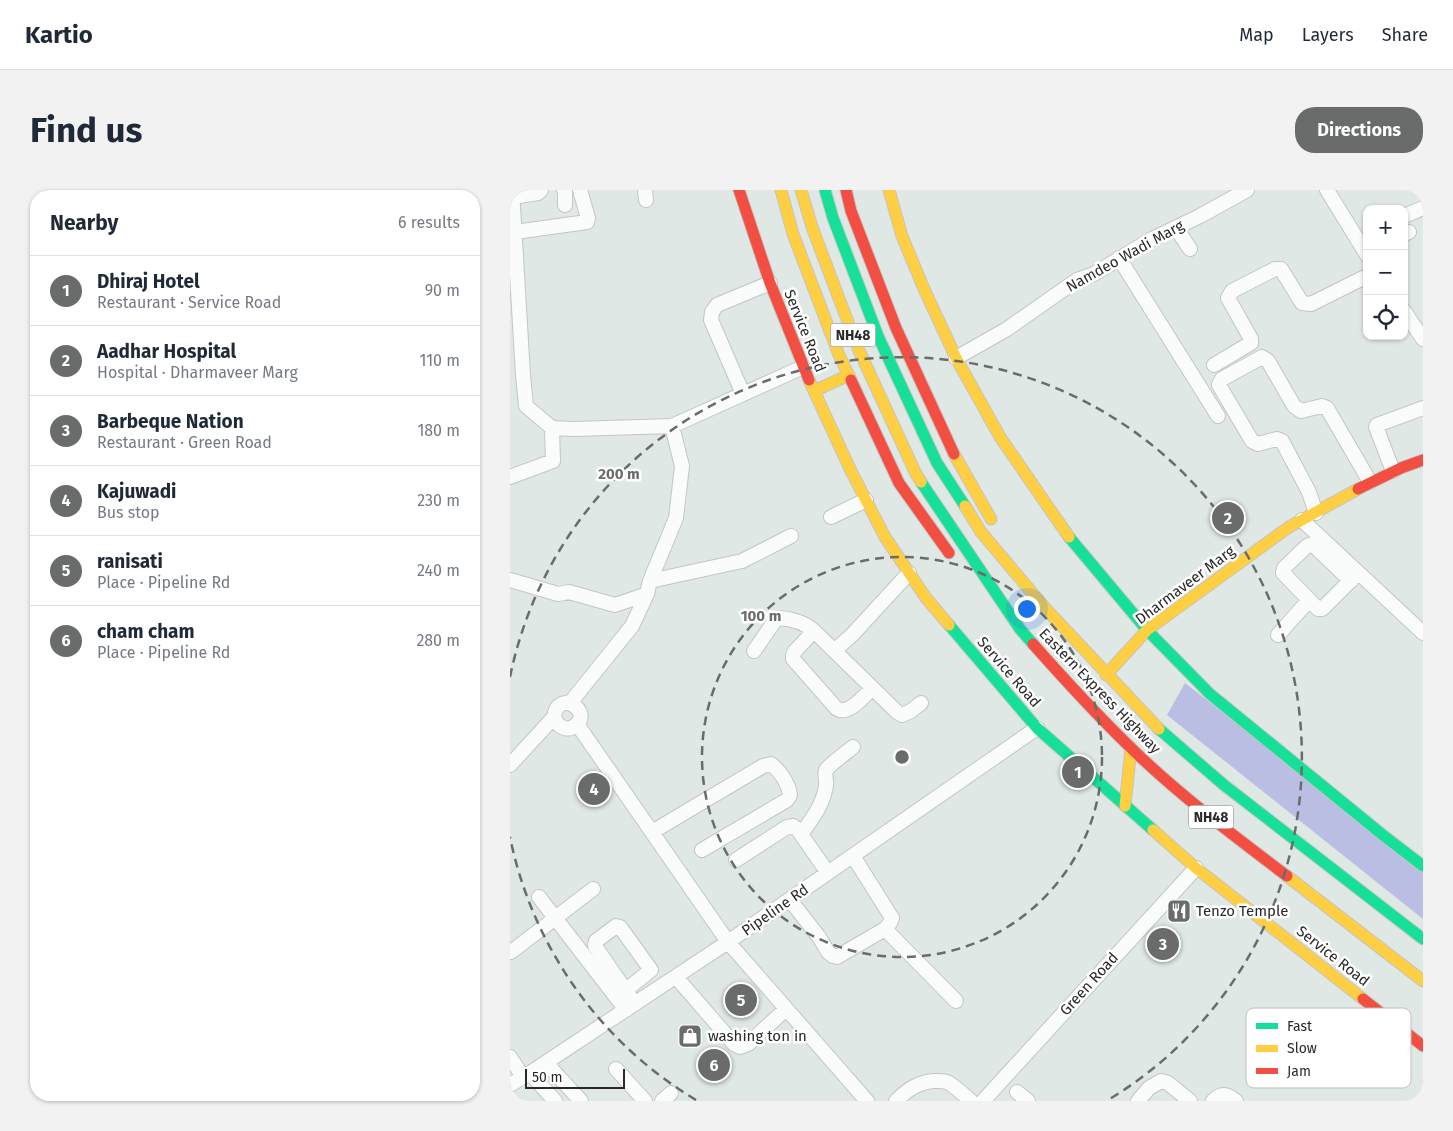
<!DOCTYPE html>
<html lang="en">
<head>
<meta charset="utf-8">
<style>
  :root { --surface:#fff; --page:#f2f2f3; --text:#1f2937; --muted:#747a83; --line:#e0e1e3; --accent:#696c6b }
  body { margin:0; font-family:"Fira Sans",sans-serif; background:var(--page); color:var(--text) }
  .controls { position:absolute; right:15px; top:15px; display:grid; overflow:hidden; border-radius:10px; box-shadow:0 1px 4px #0004 }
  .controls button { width:45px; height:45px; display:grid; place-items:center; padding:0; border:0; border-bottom:1px solid var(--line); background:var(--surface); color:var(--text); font:25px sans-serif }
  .scale { position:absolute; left:15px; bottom:12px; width:100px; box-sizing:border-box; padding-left:5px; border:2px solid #292929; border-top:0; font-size:14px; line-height:18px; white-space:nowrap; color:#292929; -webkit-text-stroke:4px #fff; paint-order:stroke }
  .you { position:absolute; left:516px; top:418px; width:18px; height:18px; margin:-12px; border:4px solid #fff; border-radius:50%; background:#1a73e8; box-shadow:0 0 0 8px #1a73e833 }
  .badge { display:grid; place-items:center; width:32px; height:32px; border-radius:50%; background:var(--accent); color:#fff; font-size:16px; font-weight:700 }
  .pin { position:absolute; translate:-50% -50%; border:2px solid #fff; box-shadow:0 1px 5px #0006 }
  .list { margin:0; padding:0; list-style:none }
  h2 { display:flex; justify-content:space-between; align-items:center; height:65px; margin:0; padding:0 20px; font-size:21px }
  h2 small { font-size:16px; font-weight:400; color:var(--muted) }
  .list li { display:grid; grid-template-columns:32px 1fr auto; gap:15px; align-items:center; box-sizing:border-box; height:70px; padding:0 20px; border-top:1px solid var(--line) }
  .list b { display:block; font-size:19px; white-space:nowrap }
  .list p { margin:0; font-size:16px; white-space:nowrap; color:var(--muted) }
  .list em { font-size:16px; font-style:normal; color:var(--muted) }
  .icon { flex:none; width:28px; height:28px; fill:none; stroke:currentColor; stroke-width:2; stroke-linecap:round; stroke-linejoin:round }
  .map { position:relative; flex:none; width:913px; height:911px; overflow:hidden; border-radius:20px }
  header { display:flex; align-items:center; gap:30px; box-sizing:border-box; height:70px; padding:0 25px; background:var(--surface); border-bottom:1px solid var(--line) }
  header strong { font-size:24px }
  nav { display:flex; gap:28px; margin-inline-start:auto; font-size:18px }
  .intro { display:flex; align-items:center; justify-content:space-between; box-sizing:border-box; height:120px; padding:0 30px }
  h1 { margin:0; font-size:35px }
  .button { padding:12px 22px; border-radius:20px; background:var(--accent); color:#fff; font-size:18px; font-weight:700 }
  main { display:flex; gap:30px; padding:0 30px }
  aside { flex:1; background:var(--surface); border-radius:20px; box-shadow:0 1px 4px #0004 }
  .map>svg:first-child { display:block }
  .green { fill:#babee3 }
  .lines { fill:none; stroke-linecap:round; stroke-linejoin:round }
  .street-casing { stroke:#c4c5c4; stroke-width:16 }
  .fast-casing { stroke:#c4c5c4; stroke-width:13 }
  .slow-casing { stroke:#c4c5c4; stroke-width:13 }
  .jam-casing { stroke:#c4c5c4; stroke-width:13 }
  .street { stroke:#fafcfb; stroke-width:14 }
  .fast { stroke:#16e098; stroke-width:11 }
  .slow { stroke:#ffcf43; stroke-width:11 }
  .jam { stroke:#f24e42; stroke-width:11 }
  .ring { fill:none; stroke:#696c6b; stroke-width:2.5; stroke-dasharray:9 6 }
  .labels { text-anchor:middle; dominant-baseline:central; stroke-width:5; stroke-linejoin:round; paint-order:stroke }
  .shield { fill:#fff; stroke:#696969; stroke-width:1 }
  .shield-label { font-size:14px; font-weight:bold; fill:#292929 }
  .street-label { font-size:15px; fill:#292929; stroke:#fff }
  .poi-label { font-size:15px; fill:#292929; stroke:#fff; text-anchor:start }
  .key { fill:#fff; stroke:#bfbfbf; stroke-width:1 }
  .key-label { font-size:14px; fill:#292929 }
  .centre { fill:#696c6b; stroke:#fff; stroke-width:2.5 }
  .ring-label { font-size:15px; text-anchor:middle; font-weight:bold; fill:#696c6b; stroke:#fff; stroke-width:5; stroke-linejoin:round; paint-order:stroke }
</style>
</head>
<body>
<header>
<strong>Kartio</strong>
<nav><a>Map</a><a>Layers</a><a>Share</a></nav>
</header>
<div class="intro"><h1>Find us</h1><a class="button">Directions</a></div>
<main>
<aside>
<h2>Nearby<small>6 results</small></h2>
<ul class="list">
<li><span class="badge">1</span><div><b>Dhiraj Hotel</b><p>Restaurant · Service Road</p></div><em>90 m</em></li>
<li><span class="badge">2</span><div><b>Aadhar Hospital</b><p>Hospital · Dharmaveer Marg</p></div><em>110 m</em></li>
<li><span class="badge">3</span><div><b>Barbeque Nation</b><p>Restaurant · Green Road</p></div><em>180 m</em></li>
<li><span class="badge">4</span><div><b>Kajuwadi</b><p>Bus stop</p></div><em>230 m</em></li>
<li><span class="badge">5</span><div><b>ranisati</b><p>Place · Pipeline Rd</p></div><em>240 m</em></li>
<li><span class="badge">6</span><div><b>cham cham</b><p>Place · Pipeline Rd</p></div><em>280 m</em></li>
</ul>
</aside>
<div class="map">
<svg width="913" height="911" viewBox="0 0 913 911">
  <rect width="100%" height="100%" fill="#e0e8e6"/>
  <path class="green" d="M 675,493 L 913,678 L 913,729 L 657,525 Z"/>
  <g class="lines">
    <g class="street-casing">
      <path id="street" d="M 2,0 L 13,185 L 16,216 L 42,238 L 64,239 L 162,236 L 293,177
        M 54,0 L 55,2 L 55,15
        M 135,0 L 136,10
        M 817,0 L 857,65
        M 3,7 L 28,3 L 31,0
        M 894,26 L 913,18
        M 666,38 L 680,59
        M 5,42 L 77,32 L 78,28 L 70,0
        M 894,44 L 899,42
        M 609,68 L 708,226
        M 894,121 L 913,149
        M 446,168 L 497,139 L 567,90 L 584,84 L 640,50 L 690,26 L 737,0
        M 704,175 L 741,153 L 741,149 L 718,108 L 722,101 L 765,79 L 771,79 L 792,113 L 801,114 L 857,86
        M 233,204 L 201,130 L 202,122 L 207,115 L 260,93
        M 883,281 L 866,237 L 867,235 L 913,218
        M 0,287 L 43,271 L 42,238
        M 806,323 L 799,302 L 772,251 L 767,249 L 748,254 L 742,251 L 709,195 L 712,189 L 752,167 L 758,171 L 784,216 L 791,221 L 812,216 L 817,218 L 860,292
        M 321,327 L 356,310
        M 792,330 L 913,443
        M 0,390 L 48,404 L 59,402 L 105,415 L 137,404
        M 140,391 L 232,371 L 281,346
        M 841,391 L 802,354 L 797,356 L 774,378 L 773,383 L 808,419 L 812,419 L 848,383
        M 304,441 L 285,461 L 283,465 L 283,469 L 326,518 C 338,527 354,506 362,498
        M 768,445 L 799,410
        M 325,460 L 342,445 L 399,383
        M 244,461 L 264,432 L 269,428 C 283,429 294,432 304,441 L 387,522 L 392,525 L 401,521 L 411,513
        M 60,513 L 122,436 L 137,404 L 140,391 L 166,328 L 172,276 L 162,236
        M 67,534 L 218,752 L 357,911
        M 0,575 L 44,527 C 48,498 83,521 66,535 C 56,543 47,536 44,527
        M 142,642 L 253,576 L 261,574 C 270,581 279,594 280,605 L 277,610 L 192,660
        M 291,644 C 302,629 313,615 316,596 C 317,591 314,585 316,580 C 320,574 336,563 343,557
        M 226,670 L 277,637 L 283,636 L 288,640 L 318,683
        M 29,707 L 116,820
        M 280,710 L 309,747 L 318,762 L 323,766 L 327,767 L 375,739 L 380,733 L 382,728 L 343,666
        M 375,739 L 446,811
        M 1,762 L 83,699
        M 166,787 L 224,854 L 230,857 L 238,854 L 276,819
        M 116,800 L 141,780 L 110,737 L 106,736 L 86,751 L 85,756 L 125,814
        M 0,867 L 13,887
        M 36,873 L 71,911
        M 106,879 L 135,911
        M 20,883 L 45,911
        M 0,895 L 20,883 L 218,752 L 527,538
        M 507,902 L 518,911
        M 152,911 L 161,903
        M 386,911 C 397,900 408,892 424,891 C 429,891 434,890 439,893 C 447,898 454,905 461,911
        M 473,911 L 686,678
        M 628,911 L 639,898 L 651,891 L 658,893 L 680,911
        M 703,911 C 711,902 718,904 726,911"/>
    </g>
    <g class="fast-casing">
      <path id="fast" d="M 315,0 L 323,28 L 368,146 L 427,273 L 455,316
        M 411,292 L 510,439 L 523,454
        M 559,347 L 637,440 L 700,504 L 874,646 L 913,676
        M 439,435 L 527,538 L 643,640
        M 649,539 L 714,595 L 913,749"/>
    </g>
    <g class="slow-casing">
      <path id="slow" d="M 271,0 L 283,44 L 329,165 L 341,190
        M 291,0 L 302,37 L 347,156 L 406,284 L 411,292
        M 379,0 L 392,46 L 414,99 L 446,168 L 490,247 L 559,347
        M 299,190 L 341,281 L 375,347 L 416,408 L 439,435
        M 304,201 L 339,185
        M 444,264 L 481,329
        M 455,316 L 471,342 L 535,418 L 649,539
        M 596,485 L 637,440 L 779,337 L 848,299
        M 615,616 L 621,558
        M 643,640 L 686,678 L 853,809
        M 777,686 L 913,791"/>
    </g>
    <g class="jam-casing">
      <path id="jam" d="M 229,0 L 260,93 L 299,190
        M 336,0 L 341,21 L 386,138 L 444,264
        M 341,190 L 389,293 L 439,363
        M 848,299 L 891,278 L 913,270
        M 523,454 C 554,489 586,524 620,557 C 668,604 723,645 777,686
        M 853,809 L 913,856"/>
    </g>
    <use href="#street" class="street"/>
    <use href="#fast" class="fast"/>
    <use href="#slow" class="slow"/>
    <use href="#jam" class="jam"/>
  </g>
  <g class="ring">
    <circle cx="392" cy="567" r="200"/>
    <path d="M186 910A400 400 0 0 1 0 647M0 487A400 400 0 1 1 598 910"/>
  </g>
  <defs>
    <g id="restaurant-square" transform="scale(1.25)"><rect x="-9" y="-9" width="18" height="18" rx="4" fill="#696c6b" stroke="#fff"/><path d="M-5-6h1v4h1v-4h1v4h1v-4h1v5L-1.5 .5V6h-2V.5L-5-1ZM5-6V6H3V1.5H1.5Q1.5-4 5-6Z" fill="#fff"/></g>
    <g id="shop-square" transform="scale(1.25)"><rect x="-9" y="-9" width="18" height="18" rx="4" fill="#696c6b" stroke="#fff"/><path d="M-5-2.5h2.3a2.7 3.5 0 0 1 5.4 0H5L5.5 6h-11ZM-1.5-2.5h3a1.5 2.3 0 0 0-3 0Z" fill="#fff"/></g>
  </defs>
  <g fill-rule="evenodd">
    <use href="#restaurant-square" x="669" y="721"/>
    <use href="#shop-square" x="180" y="846"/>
  </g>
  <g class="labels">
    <g class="shield">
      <rect x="320.5" y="133.5" width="45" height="23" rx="4"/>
      <rect x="678.5" y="615.5" width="45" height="23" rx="4"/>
    </g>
    <g class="shield-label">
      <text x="343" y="145">NH48</text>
      <text x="701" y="627">NH48</text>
    </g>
    <g class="street-label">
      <text transform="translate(615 66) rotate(-29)">Namdeo Wadi Marg</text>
      <text transform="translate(295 141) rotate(68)">Service Road</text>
      <text transform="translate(675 395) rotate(-37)">Dharmaveer Marg</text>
      <text transform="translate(499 482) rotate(49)">Service Road</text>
      <text transform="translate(590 501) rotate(46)">Eastern Express Highway</text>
      <text transform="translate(265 720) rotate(-35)">Pipeline Rd</text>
      <text transform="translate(823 766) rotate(38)">Service Road</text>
      <text transform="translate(579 794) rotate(-48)">Green Road</text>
    </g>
    <g class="poi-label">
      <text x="686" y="721">Tenzo Temple</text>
      <text x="198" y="846">washing ton in</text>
    </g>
  </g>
  <rect x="736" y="818" width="165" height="80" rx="8" class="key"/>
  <rect x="746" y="833" width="22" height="6" fill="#16e098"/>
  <rect x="746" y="855" width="22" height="7" fill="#ffcf43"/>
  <rect x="746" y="878" width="22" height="6" fill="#f24e42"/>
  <g class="key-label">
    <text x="777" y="841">Fast</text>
    <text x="777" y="863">Slow</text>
    <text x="777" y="886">Jam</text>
  </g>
  <circle cx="392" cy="567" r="8" class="centre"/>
  <g class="ring-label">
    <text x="109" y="289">200 m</text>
    <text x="251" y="431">100 m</text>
  </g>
</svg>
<div class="controls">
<button>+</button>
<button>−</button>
<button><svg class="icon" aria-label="locate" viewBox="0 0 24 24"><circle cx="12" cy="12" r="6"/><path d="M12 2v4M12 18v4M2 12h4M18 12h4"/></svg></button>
</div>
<div class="scale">50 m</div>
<div class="you"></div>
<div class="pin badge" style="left:568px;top:582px">1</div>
<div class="pin badge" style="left:718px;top:328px">2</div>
<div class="pin badge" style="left:653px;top:754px">3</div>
<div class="pin badge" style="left:84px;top:599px">4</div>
<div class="pin badge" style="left:231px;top:810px">5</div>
<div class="pin badge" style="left:204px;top:875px">6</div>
</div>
</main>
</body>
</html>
